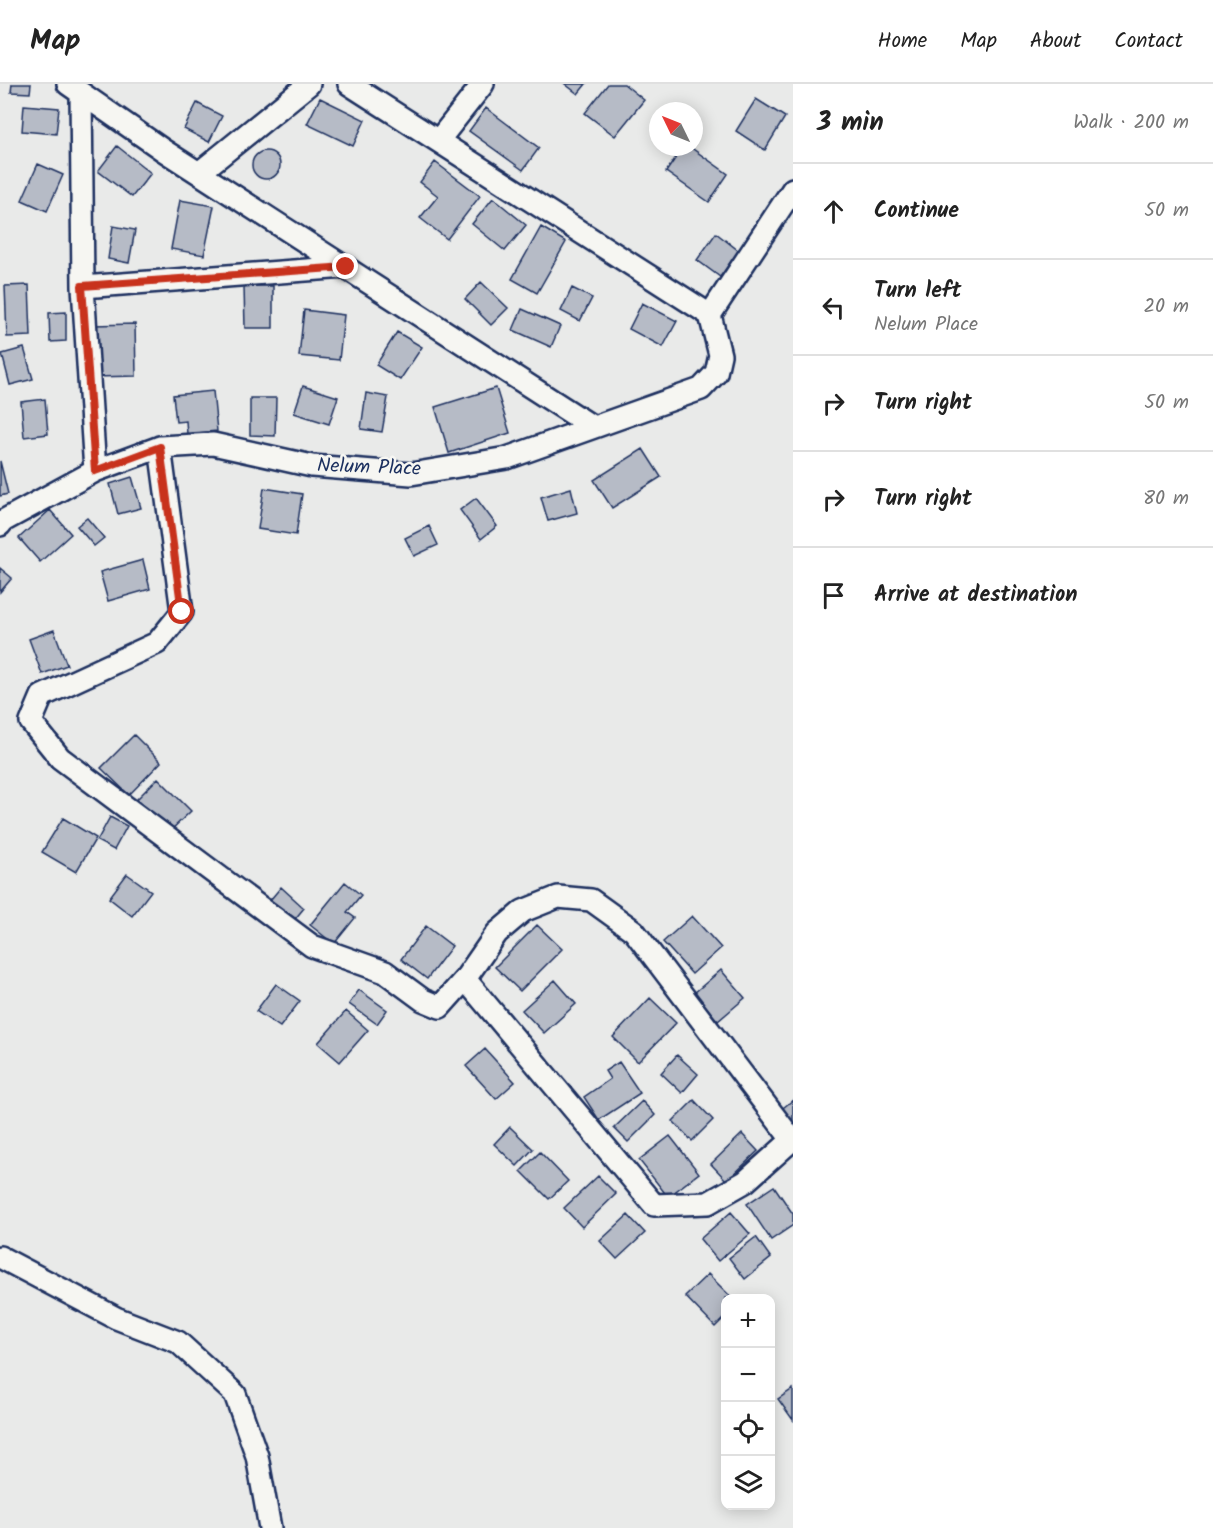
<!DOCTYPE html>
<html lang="en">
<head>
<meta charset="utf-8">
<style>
  :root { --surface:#fff; --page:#f2f2f2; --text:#222; --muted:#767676; --line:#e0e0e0 }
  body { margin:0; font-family:Kalam,sans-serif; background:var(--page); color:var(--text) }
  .controls { position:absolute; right:18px; bottom:18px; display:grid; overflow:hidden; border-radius:12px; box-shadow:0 3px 15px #0003 }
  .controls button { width:54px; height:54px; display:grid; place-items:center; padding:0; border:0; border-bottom:2px solid var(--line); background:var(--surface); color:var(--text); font:30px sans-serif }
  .compass { position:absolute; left:649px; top:18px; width:54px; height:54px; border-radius:50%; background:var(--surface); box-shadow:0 3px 15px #0003; rotate:313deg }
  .stop { position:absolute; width:18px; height:18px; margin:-14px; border:4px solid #c8321e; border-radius:50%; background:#fff }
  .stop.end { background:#c8321e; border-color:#fff; box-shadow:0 2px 6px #0008 }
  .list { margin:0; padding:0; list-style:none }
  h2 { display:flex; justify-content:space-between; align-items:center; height:78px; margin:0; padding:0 24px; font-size:26px }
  h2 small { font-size:20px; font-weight:400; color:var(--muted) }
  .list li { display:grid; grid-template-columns:39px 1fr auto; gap:18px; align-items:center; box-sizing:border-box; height:96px; padding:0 24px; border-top:2px solid var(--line) }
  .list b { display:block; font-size:22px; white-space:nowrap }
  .list p { margin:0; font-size:20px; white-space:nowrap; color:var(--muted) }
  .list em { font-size:20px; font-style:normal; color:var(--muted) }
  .icon { flex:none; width:33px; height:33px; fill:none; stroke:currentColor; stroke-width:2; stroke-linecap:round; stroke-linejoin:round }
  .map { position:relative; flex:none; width:793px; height:1444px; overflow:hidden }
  header { display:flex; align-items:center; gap:36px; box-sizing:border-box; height:84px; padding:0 30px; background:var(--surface); border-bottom:2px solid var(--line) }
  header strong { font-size:28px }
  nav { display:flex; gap:33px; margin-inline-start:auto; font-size:21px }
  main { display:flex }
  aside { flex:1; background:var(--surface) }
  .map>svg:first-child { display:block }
  .building { fill:#b6bbc6; stroke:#1b2f5e; stroke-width:1.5 }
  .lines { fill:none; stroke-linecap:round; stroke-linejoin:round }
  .minor-casing { stroke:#1b2f5e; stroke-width:26 }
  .minor { stroke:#f6f6f2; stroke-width:21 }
  .route { stroke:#c8321e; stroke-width:8 }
  .labels { text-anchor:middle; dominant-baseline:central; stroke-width:5; stroke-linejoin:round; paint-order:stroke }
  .street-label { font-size:20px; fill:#1b2f5e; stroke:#f6f6f2 }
</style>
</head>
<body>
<header>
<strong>Map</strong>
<nav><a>Home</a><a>Map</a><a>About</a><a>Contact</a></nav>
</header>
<main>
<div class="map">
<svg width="793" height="1444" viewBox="0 0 793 1444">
  <rect width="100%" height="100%" fill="#e9eae9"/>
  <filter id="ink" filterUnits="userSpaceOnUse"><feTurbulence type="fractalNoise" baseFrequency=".0167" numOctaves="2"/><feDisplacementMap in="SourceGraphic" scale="12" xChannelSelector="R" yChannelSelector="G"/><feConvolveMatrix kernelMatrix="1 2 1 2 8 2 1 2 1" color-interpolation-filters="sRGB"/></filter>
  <g filter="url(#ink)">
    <path class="building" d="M 12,0 L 31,0 L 30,9 L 11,8 Z
      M 565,0 L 586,0 L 578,10 Z
      M 608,0 L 624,0 L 644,16 L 615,52 L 585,29 Z
      M 320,14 L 365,36 L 353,62 L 307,40 Z
      M 756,15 L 785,33 L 765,66 L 736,47 Z
      M 197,19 L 222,32 L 209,58 L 184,45 Z
      M 24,21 L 59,24 L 56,50 L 22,47 Z
      M 486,24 L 539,64 L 523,86 L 469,47 Z
      M 117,62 L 151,89 L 132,113 L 98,87 Z
      M 683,63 L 690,63 L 728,90 L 709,118 L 666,88 Z
      M252 81a14 14 0 1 1 28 0a14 14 0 1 1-28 0Z
      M 435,78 L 480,112 L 447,155 L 420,134 L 438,112 L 420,98 Z
      M 38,80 L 63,91 L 47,127 L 22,116 Z
      M 493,114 L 526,141 L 505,167 L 472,140 Z
      M 180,116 L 214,122 L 204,171 L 171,165 Z
      M 113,142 L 135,146 L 129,179 L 108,175 Z
      M 541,143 L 566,158 L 537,209 L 512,195 Z
      M 716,149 L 739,167 L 720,193 L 697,176 Z
      M 481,198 L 508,224 L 491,241 L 465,215 Z
      M 29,201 L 31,252 L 7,253 L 5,202 Z
      M 244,202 L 273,202 L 273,244 L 245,244 Z
      M 572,204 L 592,214 L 580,237 L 561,227 Z
      M 642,219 L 677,237 L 663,263 L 629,245 Z
      M 522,225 L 560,242 L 551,263 L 513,246 Z
      M 304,226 L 344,231 L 339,276 L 299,272 Z
      M 66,228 L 66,257 L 50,258 L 49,229 Z
      M 135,240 L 136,292 L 94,293 L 93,241 Z
      M 397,248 L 422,263 L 400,296 L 376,281 Z
      M 24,264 L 33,295 L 10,301 L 2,270 Z
      M 303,302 L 338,313 L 329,340 L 294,329 Z
      M 496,304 L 510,349 L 449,369 L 435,323 Z
      M 213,307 L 217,347 L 187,350 L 186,337 L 176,338 L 173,311 Z
      M 366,309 L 388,313 L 382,348 L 361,345 Z
      M 250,314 L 276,314 L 275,352 L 250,351 Z
      M 45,315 L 48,350 L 24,353 L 21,318 Z
      M 643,365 L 661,393 L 612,424 L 594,396 Z
      M 0,377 L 8,410 L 0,412 Z
      M 132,393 L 141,424 L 118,430 L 110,400 Z
      M 264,404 L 302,410 L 296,451 L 258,445 Z
      M 571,404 L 577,429 L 548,437 L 541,413 Z
      M 476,414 L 497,442 L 481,455 L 460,426 Z
      M 50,426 L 71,450 L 40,478 L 19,454 Z
      M 87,434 L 104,454 L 94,462 L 77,442 Z
      M 429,442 L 438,461 L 414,472 L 405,454 Z
      M 143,476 L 150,505 L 108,517 L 100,488 Z
      M 0,484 L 12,494 L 0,508 Z
      M 54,546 L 67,581 L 42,590 L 29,555 Z
      M 134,651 L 161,678 L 129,711 L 101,684 Z
      M 158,694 L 191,727 L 169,748 L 137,715 Z
      M 110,733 L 127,742 L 114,766 L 97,757 Z
      M 63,734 L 96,754 L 76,788 L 42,768 Z
      M 127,790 L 151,807 L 132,832 L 109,814 Z
      M 345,798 L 361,811 L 347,828 L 355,834 L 334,860 L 310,841 Z
      M 281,803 L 304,824 L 290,841 L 266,821 Z
      M 692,832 L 721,864 L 692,890 L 663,858 Z
      M 537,841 L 562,865 L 520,907 L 495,883 Z
      M 426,842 L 452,862 L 427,895 L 401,875 Z
      M 721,886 L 745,914 L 718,937 L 694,909 Z
      M 555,896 L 576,920 L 544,949 L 522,926 Z
      M 276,900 L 300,917 L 280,943 L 256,927 Z
      M 359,906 L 387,926 L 377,940 L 349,920 Z
      M 650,914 L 676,939 L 638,978 L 613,953 Z
      M 346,927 L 368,946 L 340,978 L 318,959 Z
      M 485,965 L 515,998 L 496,1015 L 466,982 Z
      M 677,971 L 698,990 L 682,1009 L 661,989 Z
      M 619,978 L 640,1009 L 599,1036 L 584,1013 L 610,995 L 605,987 Z
      M 694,1016 L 713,1036 L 692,1057 L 673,1037 Z
      M 793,1016 L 793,1043 L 779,1027 Z
      M 642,1017 L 655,1031 L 628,1058 L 614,1044 Z
      M 510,1043 L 533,1065 L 517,1082 L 494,1060 Z
      M 742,1050 L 758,1067 L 727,1097 L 711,1080 Z
      M 670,1052 L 699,1089 L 668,1113 L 639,1076 Z
      M 540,1068 L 568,1097 L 549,1115 L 521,1087 Z
      M 598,1092 L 616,1110 L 582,1143 L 564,1124 Z
      M 774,1102 L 793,1130 L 793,1141 L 771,1156 L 747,1120 Z
      M 731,1128 L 750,1150 L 718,1177 L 700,1155 Z
      M 628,1131 L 645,1149 L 617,1175 L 600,1157 Z
      M 756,1153 L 771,1174 L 745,1195 L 729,1174 Z
      M 708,1190 L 732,1214 L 726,1214 L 726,1232 L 715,1243 L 685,1212 Z
      M 793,1305 L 793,1336 L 778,1315 Z"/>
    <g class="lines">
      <g class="minor-casing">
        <path id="minor" d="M 68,0 L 163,66 L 593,343
          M 349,0 L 710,231
          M 81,9 L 83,203 L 95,387
          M 438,57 L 483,0
          M 199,89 L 309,0
          M 83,203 L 346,183
          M 160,363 L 182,528 L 157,559 L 42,612 L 31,638 L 60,674 L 312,862 L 385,888 L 423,916 L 440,923 L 465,895 L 497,849 L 523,827 L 558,813 L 591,816 L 634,847 L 793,1057
          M 0,441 L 3,437 L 95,387 L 160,363 L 213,360 L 312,382 L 411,390 L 507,374 L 701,305 L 716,289 L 720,271 L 710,231 L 793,105
          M 465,895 L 654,1121 L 708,1119 L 745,1098 L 792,1056
          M 0,1173 L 116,1234 L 178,1258 L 235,1310 L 257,1372 L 270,1444"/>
      </g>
      <use href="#minor" class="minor"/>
    </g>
  </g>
  <g class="lines" filter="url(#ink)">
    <path class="route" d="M 182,528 L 160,363 L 95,387 L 82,202 L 346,183"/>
  </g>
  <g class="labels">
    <g class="street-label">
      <text transform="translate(369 384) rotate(2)">Nelum Place</text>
    </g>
  </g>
</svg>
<div class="controls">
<button>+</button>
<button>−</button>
<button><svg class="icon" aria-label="locate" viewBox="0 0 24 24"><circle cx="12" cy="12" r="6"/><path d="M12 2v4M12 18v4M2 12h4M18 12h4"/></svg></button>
<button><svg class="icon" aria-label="layers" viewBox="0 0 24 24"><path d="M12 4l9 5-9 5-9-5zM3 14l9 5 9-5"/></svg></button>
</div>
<svg class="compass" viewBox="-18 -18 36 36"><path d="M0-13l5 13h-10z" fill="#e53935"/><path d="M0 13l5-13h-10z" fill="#767676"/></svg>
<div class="stop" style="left:182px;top:528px"></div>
<div class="stop end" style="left:346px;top:183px"></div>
</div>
<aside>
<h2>3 min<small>Walk · 200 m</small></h2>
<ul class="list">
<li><svg class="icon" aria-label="ahead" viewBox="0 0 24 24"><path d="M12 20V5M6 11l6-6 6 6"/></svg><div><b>Continue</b></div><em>50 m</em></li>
<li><svg class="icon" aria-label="left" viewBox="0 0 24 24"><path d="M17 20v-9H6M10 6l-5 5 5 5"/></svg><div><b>Turn left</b><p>Nelum Place</p></div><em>20 m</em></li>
<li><svg class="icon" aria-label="right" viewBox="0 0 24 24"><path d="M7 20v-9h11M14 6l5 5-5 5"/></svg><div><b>Turn right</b></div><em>50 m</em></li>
<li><svg class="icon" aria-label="right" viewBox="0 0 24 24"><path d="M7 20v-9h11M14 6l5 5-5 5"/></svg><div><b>Turn right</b></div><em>80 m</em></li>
<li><svg class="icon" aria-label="arrive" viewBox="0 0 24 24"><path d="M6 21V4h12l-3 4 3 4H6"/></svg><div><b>Arrive at destination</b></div></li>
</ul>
</aside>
</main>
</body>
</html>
